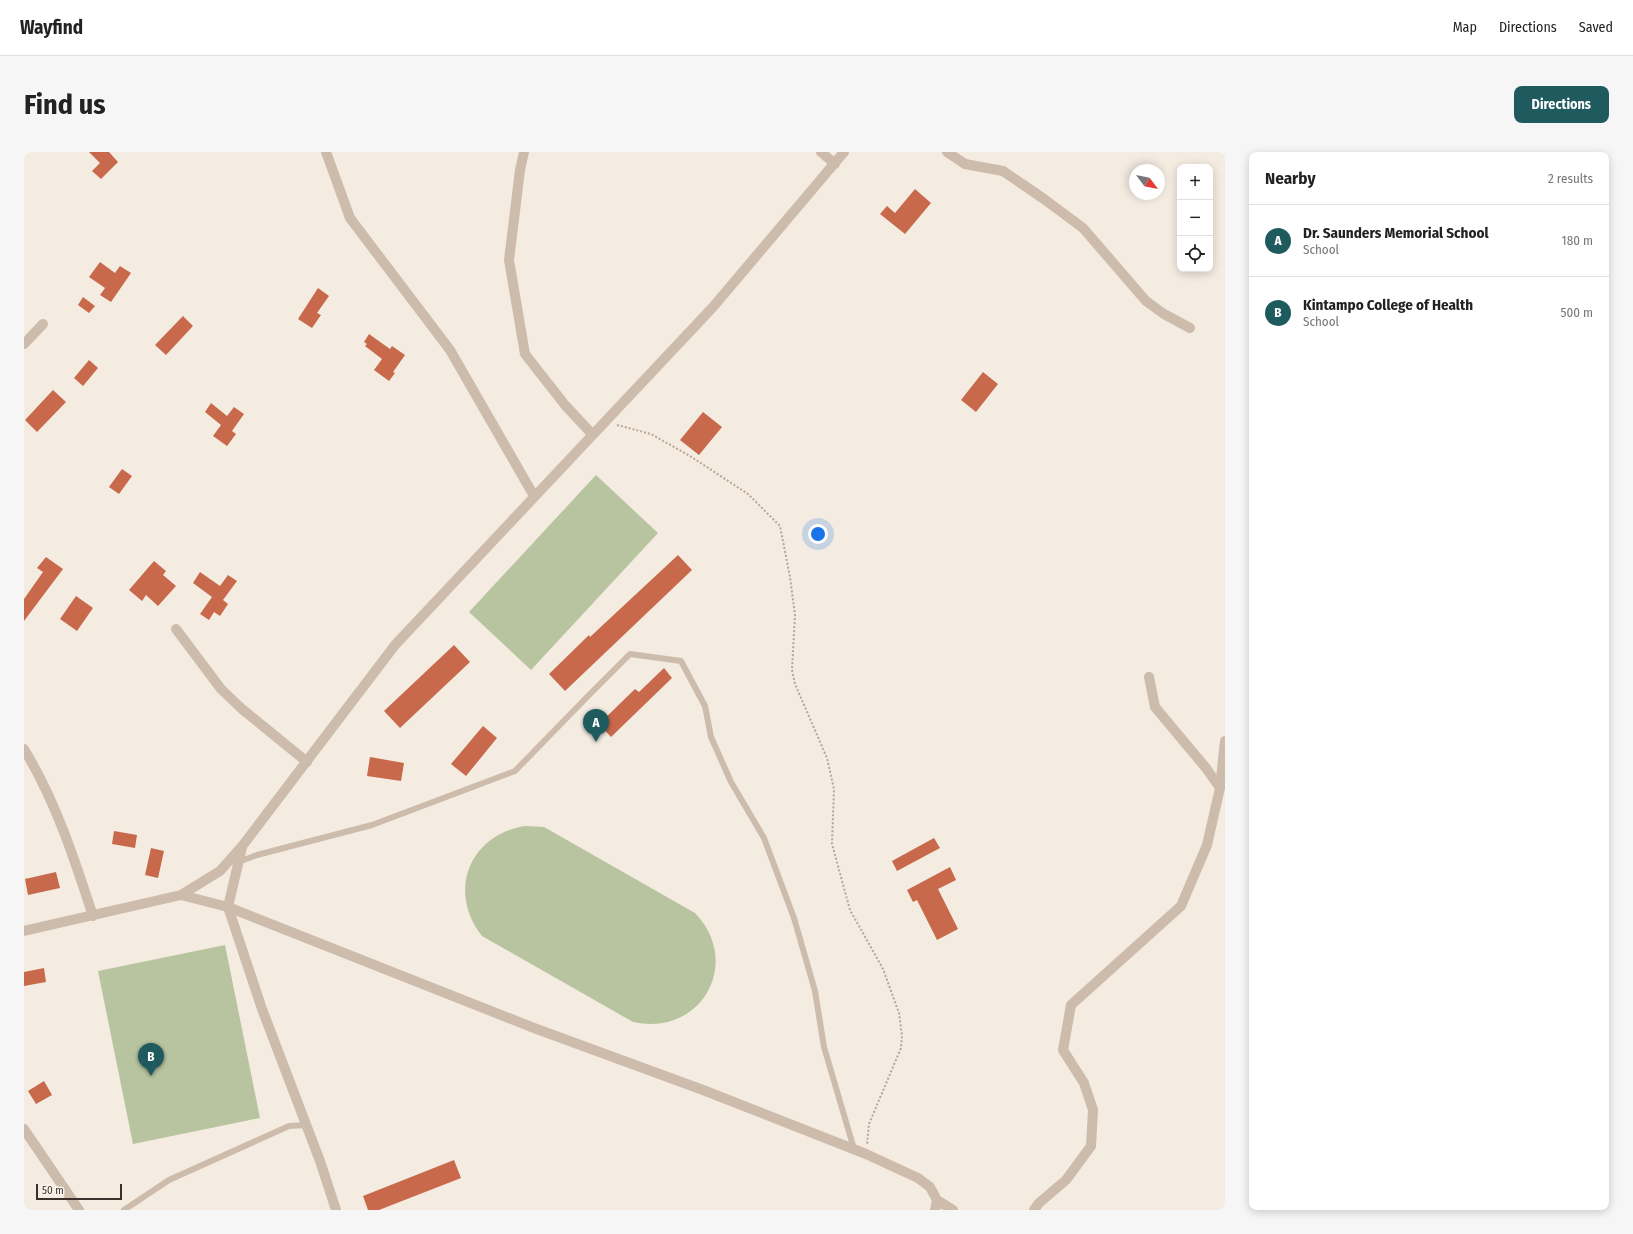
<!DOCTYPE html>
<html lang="en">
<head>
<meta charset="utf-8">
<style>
  :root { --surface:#fff; --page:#f6f6f6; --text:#222; --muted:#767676; --line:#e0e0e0; --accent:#1f5a5e }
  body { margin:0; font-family:"Fira Sans Condensed",sans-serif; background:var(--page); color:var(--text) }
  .controls { position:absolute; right:12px; top:12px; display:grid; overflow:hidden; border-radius:8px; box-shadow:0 2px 10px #0003 }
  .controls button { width:36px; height:36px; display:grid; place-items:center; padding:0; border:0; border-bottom:1px solid var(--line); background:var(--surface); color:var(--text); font:20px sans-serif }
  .compass { position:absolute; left:1105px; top:12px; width:36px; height:36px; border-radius:50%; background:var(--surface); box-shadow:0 2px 10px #0003; rotate:122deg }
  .scale { position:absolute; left:12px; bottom:10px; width:86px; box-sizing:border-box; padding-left:4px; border:2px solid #3b302b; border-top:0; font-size:11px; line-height:14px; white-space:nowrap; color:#3b302b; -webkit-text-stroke:3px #fbf5ee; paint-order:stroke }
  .you { position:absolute; left:794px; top:382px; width:14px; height:14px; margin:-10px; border:3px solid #fff; border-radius:50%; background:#1a73e8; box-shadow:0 0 0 6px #1a73e833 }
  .badge { display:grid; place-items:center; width:26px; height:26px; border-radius:50%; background:var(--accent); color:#fff; font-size:13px; font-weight:700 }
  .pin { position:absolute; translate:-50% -33px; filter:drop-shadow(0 1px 2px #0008) }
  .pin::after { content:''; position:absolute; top:21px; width:14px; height:12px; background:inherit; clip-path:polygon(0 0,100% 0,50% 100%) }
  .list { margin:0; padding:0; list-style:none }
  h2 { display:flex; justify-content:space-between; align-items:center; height:52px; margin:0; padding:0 16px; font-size:17px }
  h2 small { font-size:13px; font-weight:400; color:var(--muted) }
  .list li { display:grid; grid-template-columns:26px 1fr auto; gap:12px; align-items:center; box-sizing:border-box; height:72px; padding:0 16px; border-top:1px solid var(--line) }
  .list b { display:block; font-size:15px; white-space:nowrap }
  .list p { margin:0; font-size:13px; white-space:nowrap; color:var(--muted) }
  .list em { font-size:13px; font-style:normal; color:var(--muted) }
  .icon { flex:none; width:22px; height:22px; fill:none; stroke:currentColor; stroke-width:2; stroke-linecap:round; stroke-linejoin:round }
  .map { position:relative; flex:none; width:1201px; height:1058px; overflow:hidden; border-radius:8px }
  header { display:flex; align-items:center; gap:24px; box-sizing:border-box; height:56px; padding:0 20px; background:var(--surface); border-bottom:1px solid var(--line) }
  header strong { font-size:19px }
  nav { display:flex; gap:22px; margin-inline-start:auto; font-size:14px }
  .intro { display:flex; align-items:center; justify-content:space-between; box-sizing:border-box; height:96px; padding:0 24px }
  h1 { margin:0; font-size:28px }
  .button { padding:10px 18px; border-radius:8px; background:var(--accent); color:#fff; font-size:14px; font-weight:700 }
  main { display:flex; gap:24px; padding:0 24px }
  aside { flex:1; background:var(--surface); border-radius:8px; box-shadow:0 2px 10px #0003 }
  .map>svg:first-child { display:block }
  .green { fill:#b8c4a0 }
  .building { fill:#c8694b }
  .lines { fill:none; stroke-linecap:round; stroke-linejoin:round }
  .path { stroke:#b9a596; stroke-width:2; stroke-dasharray:2 2; stroke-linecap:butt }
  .lane { stroke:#cdbbac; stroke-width:6 }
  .street { stroke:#cdbbac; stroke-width:10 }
</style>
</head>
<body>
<header>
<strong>Wayfind</strong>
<nav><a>Map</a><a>Directions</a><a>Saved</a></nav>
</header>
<div class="intro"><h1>Find us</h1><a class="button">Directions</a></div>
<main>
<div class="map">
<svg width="1201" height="1058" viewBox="0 0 1201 1058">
  <rect width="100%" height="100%" fill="#f4ebe1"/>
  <path class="green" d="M 572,323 L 634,381 L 507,518 L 445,460 Z
    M 501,674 L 520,675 L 671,761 C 719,811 677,885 609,870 L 458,784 C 423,740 445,683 501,674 Z
    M 201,793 L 236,966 L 109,992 L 74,819 Z"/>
  <path class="building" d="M 65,0 L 85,0 L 94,10 L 77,27 L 68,19 L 76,11 Z
    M 891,37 L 907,51 L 881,82 L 856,62 L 863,54 L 871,61 Z
    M 76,110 L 91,121 L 96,114 L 107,121 L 87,150 L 76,143 L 81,136 L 65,125 Z
    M 294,136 L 305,144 L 293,161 L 297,163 L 288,176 L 274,167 Z
    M 59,145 L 71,154 L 65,161 L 54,153 Z
    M 159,164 L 169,174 L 142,203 L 131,193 Z
    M 345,182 L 366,197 L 368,194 L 381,203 L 369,220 L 371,221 L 365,229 L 350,218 L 358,207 L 341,194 L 343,192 L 340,190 Z
    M 65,208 L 74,216 L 59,234 L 50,226 Z
    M 959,220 L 974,232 L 952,260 L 937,248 Z
    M 29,238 L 42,250 L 13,280 L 1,268 Z
    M 187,251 L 203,264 L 210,255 L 220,262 L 208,279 L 212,282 L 203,294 L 189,284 L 197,273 L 181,260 Z
    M 679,260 L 698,275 L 675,303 L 656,288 Z
    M 98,317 L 108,324 L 95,342 L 85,335 Z
    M 654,403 L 668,418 L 541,539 L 525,522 L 565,483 L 566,485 Z
    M 22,405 L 39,417 L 0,469 L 0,447 L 19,420 L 13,416 Z
    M 130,409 L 142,419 L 139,423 L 152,434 L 134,454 L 122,443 L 118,449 L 105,438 Z
    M 176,420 L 196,434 L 204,423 L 213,429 L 199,448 L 204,452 L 196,464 L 190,460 L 185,468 L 176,462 L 188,445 L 169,431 Z
    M 52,444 L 69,456 L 53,479 L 36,467 Z
    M 430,493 L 446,510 L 376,576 L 360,559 Z
    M 640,516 L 648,526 L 587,585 L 575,572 L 611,537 L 615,540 Z
    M 459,574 L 473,586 L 442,624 L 427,612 Z
    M 346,605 L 380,611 L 377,629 L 343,624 Z
    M 90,679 L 113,683 L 111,696 L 88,692 Z
    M 910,686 L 916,696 L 873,719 L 868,709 Z
    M 127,696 L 140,699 L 134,726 L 121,723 Z
    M 926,715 L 932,728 L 914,737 L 934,777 L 913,788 L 893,748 L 889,750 L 883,738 Z
    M 32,720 L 36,736 L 4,743 L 1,727 Z
    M 20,816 L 22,830 L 0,834 L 0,820 Z
    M 20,929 L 28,943 L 12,952 L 4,939 Z
    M 430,1008 L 437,1026 L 355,1058 L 344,1058 L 339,1044 Z"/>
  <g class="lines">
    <path class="path" d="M 593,273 L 627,282 L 666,304 L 724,342 L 756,374 L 766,425 L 771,463 L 768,518 L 771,532 L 803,606 L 810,637 L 808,692 L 826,758 L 859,817 L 875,861 L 878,884 L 877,896 L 845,972 L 843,993"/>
    <path class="lane" d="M 214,710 L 233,703 L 348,673 L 491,619 L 565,543 L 606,502 L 657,509 L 681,554 L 687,585 L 707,630 L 740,686 L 770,766 L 791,839 L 800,895 L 830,997
      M 100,1058 L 145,1028 L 265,974 L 282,973"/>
    <path class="street" d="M 302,0 L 326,66 L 426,198 L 510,344
      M 500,0 L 496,18 L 485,108 L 501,202 L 541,253 L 568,282
      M 797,0 L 811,12
      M 923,0 L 941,12 L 979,19 L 1020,47 L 1059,76 L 1122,149 L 1140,162 L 1166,176
      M 0,192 L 19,172
      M 152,477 L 197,537 L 218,557 L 283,610
      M 1125,525 L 1131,555 L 1182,616 L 1196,636
      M 0,597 C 32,650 50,706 69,764
      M 218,695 L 204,755 L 238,857 L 296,1009 L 312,1058
      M 157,743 L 204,755 L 510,876 L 679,938 L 842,1002 L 894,1026 L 906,1035 L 913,1048
      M 0,779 L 157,743 L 196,719 L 219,693 L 371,493 L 689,155 L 820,0
      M 0,977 L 55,1058
      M 911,1058 L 913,1048 L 929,1058
      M 1010,1058 L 1015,1051 L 1042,1028 L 1067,994 L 1069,958 L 1060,931 L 1039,898 L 1047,853 L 1157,754 L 1183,693 L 1196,636 L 1201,589"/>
  </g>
</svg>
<div class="controls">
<button>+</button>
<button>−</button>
<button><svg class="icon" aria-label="locate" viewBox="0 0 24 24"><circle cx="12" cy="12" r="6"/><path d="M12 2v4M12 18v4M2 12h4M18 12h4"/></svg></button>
</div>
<svg class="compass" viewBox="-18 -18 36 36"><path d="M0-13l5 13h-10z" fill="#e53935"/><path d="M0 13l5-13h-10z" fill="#767676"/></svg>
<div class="scale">50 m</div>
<div class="you"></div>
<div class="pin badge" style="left:572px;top:590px">A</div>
<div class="pin badge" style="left:127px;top:924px">B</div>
</div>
<aside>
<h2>Nearby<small>2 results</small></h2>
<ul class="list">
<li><span class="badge">A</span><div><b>Dr. Saunders Memorial School</b><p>School</p></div><em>180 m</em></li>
<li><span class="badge">B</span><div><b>Kintampo College of Health</b><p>School</p></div><em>500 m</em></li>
</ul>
</aside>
</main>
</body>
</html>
